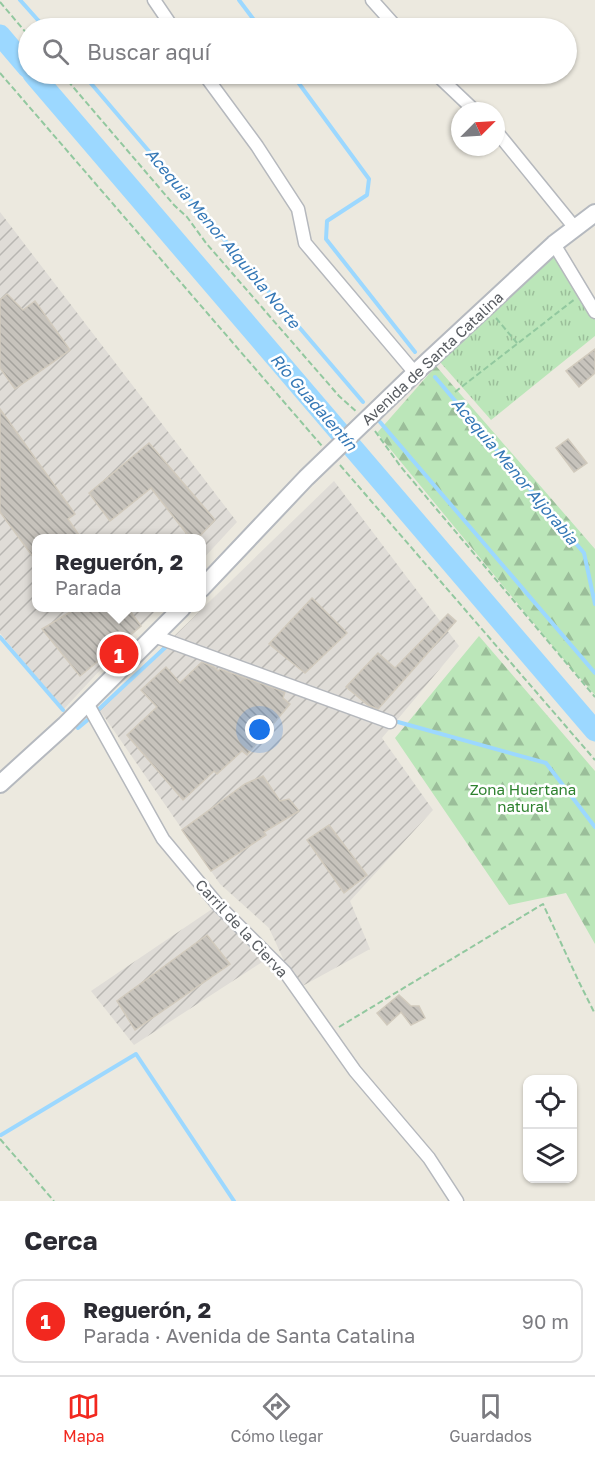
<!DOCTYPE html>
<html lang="es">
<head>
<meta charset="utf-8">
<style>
  :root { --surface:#fff; --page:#f7f7f7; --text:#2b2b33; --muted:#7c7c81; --line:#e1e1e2; --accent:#f2281f }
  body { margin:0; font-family:"Golos Text",sans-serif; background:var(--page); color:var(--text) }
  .controls { position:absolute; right:18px; bottom:18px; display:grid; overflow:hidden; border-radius:12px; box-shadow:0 2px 4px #0004 }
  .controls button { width:54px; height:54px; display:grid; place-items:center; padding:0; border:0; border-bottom:2px solid var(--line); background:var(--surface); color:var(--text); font:30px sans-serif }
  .compass { position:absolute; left:451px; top:102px; width:54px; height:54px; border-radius:50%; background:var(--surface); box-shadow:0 2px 4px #0004; rotate:66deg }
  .you { position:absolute; left:260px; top:730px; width:21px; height:21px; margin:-15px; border:4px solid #fff; border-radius:50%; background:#1a73e8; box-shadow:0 0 0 9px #1a73e833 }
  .badge { display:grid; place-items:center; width:39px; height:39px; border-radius:50%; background:var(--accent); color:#fff; font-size:20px; font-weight:700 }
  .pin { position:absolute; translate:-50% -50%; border:3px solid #fff; box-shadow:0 2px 6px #0006 }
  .popup { position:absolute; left:32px; top:534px; width:174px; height:78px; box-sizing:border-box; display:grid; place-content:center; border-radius:12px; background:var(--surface); filter:drop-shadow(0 2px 4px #0005); font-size:20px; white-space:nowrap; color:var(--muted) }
  .popup b { font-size:22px; color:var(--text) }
  .popup::after { content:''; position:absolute; left:50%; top:100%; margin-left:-12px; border:12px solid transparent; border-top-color:var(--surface) }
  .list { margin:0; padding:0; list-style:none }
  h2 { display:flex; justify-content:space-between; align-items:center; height:78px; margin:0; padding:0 24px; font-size:26px }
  h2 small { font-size:20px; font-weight:400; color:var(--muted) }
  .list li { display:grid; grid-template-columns:39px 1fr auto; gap:18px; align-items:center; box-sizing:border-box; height:84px; margin:0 12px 12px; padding:0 12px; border:2px solid var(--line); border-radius:12px }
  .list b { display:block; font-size:22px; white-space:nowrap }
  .list p { margin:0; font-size:20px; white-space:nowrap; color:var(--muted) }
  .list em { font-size:20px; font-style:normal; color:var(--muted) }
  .icon { flex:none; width:33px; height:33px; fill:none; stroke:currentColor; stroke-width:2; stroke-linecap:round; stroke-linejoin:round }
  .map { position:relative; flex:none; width:595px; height:1201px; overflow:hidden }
  .search { position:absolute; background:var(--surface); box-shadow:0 2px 4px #0004; left:18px; right:18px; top:18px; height:66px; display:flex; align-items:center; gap:15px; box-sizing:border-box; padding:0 21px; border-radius:33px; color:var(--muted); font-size:22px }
  .sheet { height:174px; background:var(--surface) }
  nav { display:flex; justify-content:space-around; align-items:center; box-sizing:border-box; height:84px; border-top:2px solid var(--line); background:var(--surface); font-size:16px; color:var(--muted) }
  nav a { display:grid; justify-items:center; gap:3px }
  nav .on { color:var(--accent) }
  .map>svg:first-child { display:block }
  .industrial { fill:url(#industrial-furrows) }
  .grass { fill:url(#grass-tufts) }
  .forest { fill:url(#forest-firs) }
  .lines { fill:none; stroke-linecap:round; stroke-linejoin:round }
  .stream { stroke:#9cd8ff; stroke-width:4 }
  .river { stroke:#9cd8ff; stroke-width:21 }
  .building { fill:url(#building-back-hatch); stroke:#d1cabd; stroke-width:1.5 }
  .street-casing { stroke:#b5b8bd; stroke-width:15 }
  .secondary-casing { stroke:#b5b9bf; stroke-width:20 }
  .path { stroke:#92c89f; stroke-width:2; stroke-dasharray:6 3; stroke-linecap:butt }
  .street { stroke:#fff; stroke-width:12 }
  .secondary { stroke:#fff; stroke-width:16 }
  .labels { text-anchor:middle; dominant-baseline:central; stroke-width:5; stroke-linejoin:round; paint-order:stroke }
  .street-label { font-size:15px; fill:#585c61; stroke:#fff }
  .park-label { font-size:15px; fill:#2e822f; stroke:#fff }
  .water-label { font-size:16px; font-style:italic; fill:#3578b6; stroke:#fff }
</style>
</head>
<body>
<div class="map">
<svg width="595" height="1201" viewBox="0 0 595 1201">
  <defs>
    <pattern id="industrial-furrows" width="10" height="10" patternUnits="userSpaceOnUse" patternTransform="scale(1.5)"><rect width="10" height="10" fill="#dfdcd7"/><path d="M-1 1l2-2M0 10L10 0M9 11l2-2" fill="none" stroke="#b8b6b2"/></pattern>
    <pattern id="grass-tufts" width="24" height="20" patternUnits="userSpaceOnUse" patternTransform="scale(1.5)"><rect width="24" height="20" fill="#bbe6b9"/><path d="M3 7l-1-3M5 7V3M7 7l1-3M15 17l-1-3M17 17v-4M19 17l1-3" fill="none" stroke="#9bbe9a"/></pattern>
    <pattern id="forest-firs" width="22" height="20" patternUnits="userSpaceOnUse" patternTransform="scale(1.5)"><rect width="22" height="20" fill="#bbe6b9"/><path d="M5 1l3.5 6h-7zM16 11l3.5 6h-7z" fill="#9bbe9a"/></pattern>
    <pattern id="building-back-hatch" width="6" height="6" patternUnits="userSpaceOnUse" patternTransform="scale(1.5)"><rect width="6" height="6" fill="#c7c3bc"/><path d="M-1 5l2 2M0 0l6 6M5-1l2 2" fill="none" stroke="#a4a29c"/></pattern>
  </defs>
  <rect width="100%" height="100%" fill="#ece9df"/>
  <path class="industrial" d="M 0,212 L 237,522 L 202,560 L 201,538 L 36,538 L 36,608 L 158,608 L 63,710 L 0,633 Z
    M 334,481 L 459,646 L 382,738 L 433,810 L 350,901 L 370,949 L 297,989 L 269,928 L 220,884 L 99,709 Z
    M 218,905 L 270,957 L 134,1045 L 91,991 Z"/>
  <path class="grass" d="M 555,255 L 595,320 L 595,336 L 491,420 L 440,362 Z"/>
  <path class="forest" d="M 436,366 L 595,549 L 595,695 L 565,661 L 377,433 Z
    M 479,636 L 595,771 L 595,944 L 566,893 L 509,905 L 395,738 Z"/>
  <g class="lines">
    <path class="stream" d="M 20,0 L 45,28
      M 239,0 L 260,28
      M 83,74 L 363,402
      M 292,74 L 369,179 L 367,195 L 327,221 L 326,239 L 415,352
      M 435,377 L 584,553 L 595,604
      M 380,422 L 595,673
      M 0,637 L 63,710
      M 99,709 L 169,644
      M 398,722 L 546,763 L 595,827
      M 78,728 L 90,718
      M 1,1135 L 136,1054 L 234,1201"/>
    <path class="river" d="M 0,35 L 28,68
      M 33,74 L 595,731"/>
  </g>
  <path class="building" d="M 7,294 L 23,310 L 35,301 L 70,350 L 15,389 L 0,368 L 0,300 Z
    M 595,349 L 595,373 L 579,387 L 566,371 Z
    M 0,409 L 75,514 L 68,519 L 81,538 L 36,538 L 36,561 L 0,512 Z
    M 568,439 L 587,463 L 574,472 L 556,448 Z
    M 149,443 L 215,520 L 198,538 L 190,538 L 151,488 L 110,521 L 89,493 Z
    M 312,598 L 347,633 L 305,673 L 269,644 Z
    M 69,608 L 128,608 L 141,626 L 80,676 L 42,629 L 72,611 Z
    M 448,614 L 456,621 L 378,709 L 368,705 L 346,687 L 378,653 L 395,668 Z
    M 202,662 L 214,667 L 218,671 L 220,669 L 285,692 L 283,698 L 290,704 L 247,755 L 242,751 L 217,774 L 214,771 L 183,800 L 127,735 L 157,707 L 141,690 L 166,667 L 180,683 Z
    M 263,776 L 280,801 L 289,799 L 299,811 L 264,832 L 266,835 L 211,871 L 182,830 L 245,784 Z
    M 329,825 L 367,875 L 344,893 L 307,840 Z
    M 207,935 L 230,964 L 135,1030 L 117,1001 Z
    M 399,995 L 411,1006 L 419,1006 L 425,1018 L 411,1025 L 401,1012 L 387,1025 L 377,1013 Z"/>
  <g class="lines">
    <g class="street-casing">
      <path id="street" d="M 154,0 L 173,28
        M 372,0 L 397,28
        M 204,74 L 257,146 L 298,209 L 305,243 L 415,373
        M 436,74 L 475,111
        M 496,131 L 575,228
        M 554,244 L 595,312
        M 154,636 L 390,722
        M 87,703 L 163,839 L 218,905 L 285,972 L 355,1071 L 429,1158 L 457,1201"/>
    </g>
    <g class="secondary-casing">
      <path id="secondary" d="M 201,589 L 306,478 L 415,373 L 554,244 L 595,213
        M 0,784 L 65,725 L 182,608"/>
    </g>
    <path class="path" d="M 0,2 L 28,35
      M 0,73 L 322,446
      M 62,74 L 174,205 L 187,217 L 206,243 L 339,396 L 357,412
      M 496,318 L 517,343
      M 455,392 L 575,299
      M 375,431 L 401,467 L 595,697
      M 340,465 L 595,760
      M 339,1027 L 543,904 L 579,982 L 595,1014
      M 0,1139 L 54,1201"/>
    <use href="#street" class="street"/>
    <use href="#secondary" class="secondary"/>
  </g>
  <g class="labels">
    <g class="street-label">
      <text transform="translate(432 358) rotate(-43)">Avenida de Santa Catalina</text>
      <text transform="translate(242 928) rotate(47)">Carril de la Cierva</text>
    </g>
    <g class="park-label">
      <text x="523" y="789">Zona Huertana<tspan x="523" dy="17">natural</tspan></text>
    </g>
    <g class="water-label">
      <text transform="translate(223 238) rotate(50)">Acequia Menor Alquibla Norte</text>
      <text transform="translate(314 402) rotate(49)">Río Guadalentín</text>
      <text transform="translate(515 471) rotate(50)">Acequia Menor Aljorabia</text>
    </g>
  </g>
</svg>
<div class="controls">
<button><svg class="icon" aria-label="locate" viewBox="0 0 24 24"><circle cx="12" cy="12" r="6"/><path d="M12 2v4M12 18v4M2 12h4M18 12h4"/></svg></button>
<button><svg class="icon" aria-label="layers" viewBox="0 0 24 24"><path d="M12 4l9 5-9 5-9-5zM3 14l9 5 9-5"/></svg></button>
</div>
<svg class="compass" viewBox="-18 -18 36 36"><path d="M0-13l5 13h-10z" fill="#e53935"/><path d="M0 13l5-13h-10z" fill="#7c7c81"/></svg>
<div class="you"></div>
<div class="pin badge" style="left:119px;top:654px">1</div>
<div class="popup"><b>Reguerón, 2</b>Parada</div>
<div class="search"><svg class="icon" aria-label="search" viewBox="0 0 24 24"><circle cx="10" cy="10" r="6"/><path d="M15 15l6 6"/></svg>Buscar aquí</div>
</div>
<section class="sheet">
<h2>Cerca<small></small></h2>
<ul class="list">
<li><span class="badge">1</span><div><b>Reguerón, 2</b><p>Parada · Avenida de Santa Catalina</p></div><em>90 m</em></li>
</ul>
</section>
<nav>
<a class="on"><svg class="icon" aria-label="map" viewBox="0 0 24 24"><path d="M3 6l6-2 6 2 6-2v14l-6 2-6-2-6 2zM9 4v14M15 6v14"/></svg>Mapa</a>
<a><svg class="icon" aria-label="directions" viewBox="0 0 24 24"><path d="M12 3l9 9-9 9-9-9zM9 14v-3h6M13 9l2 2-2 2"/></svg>Cómo llegar</a>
<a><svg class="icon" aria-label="saved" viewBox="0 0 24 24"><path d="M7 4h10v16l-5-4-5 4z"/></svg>Guardados</a>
</nav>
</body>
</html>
